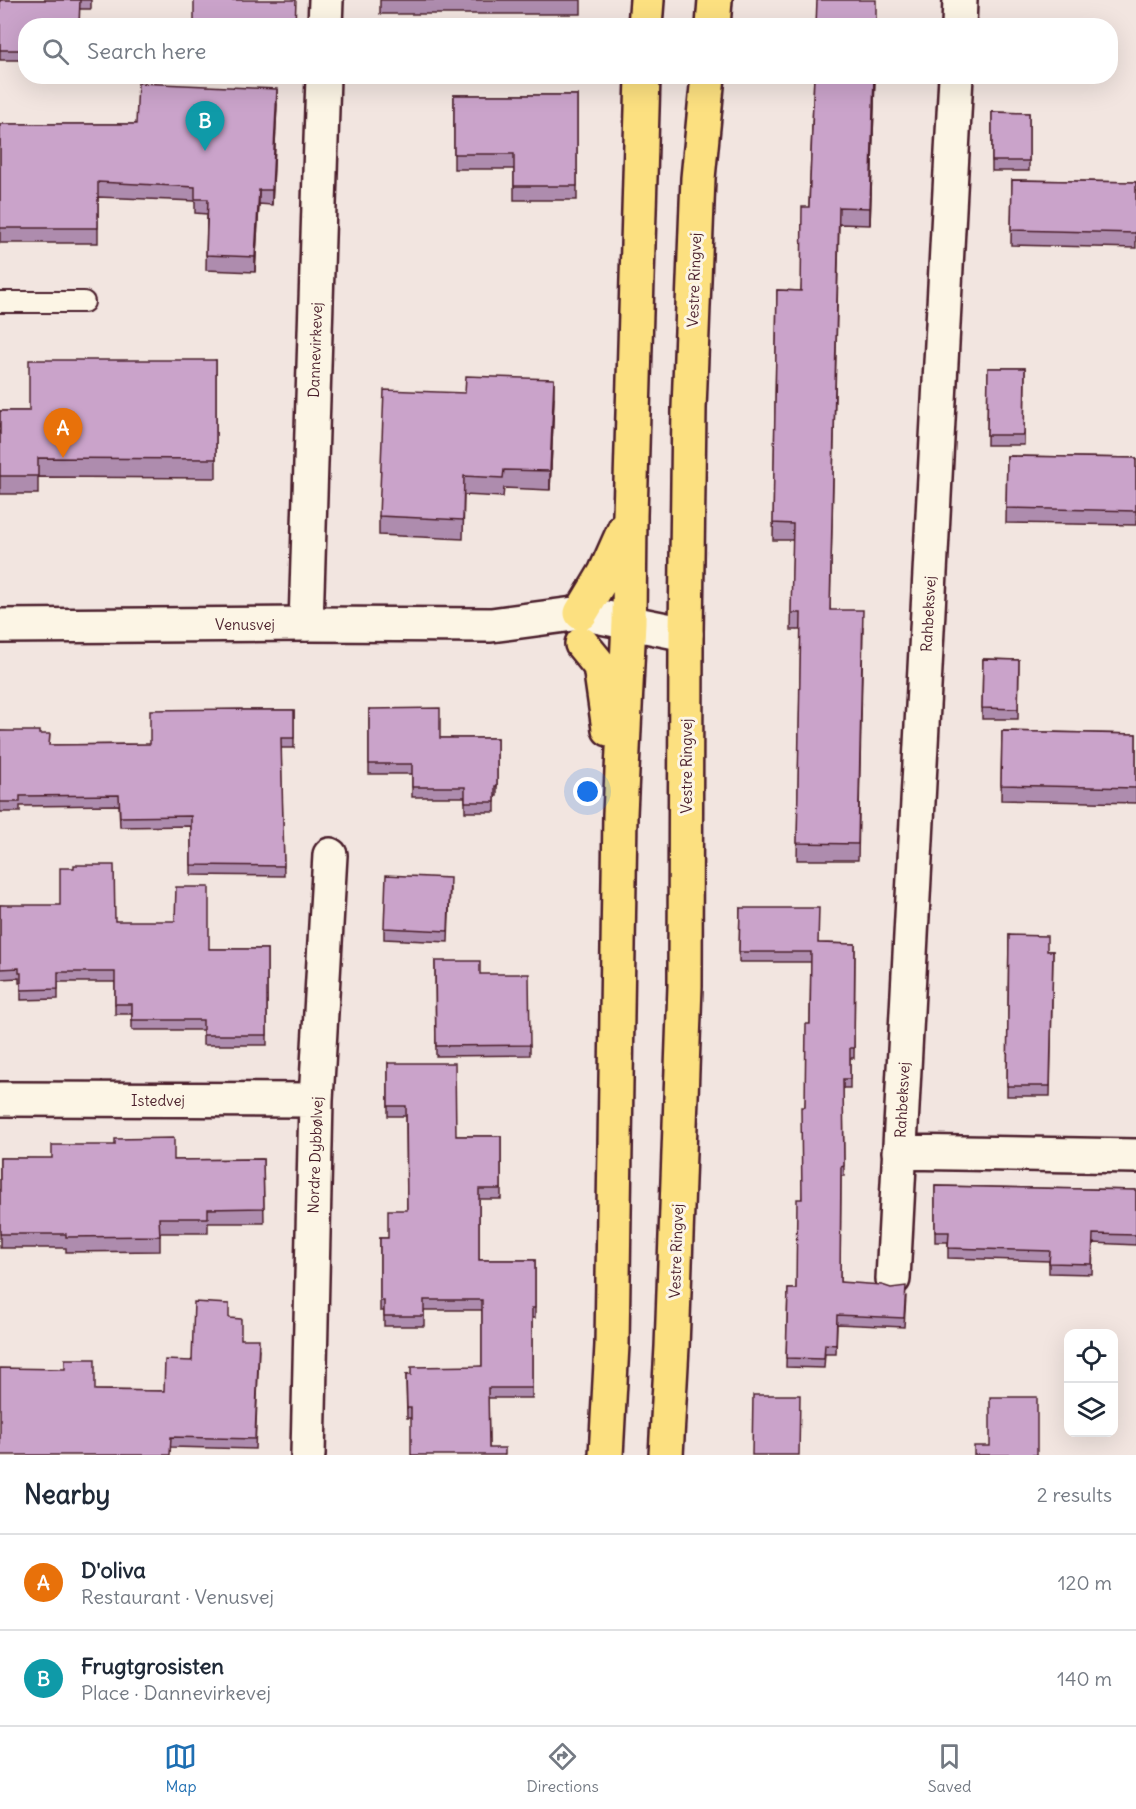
<!DOCTYPE html>
<html lang="en">
<head>
<meta charset="utf-8">
<style>
  :root { --surface:#fff; --page:#f6f6f7; --text:#1f2937; --muted:#747a83; --line:#e0e1e3; --accent:#1f6fb2 }
  body { margin:0; font-family:Delius,sans-serif; background:var(--page); color:var(--text) }
  .controls { position:absolute; right:18px; bottom:18px; display:grid; overflow:hidden; border-radius:12px; box-shadow:0 6px 24px #0002 }
  .controls button { width:54px; height:54px; display:grid; place-items:center; padding:0; border:0; border-bottom:2px solid var(--line); background:var(--surface); color:var(--text); font:30px sans-serif }
  .you { position:absolute; left:588px; top:792px; width:21px; height:21px; margin:-15px; border:4px solid #fff; border-radius:50%; background:#1a73e8; box-shadow:0 0 0 9px #1a73e833 }
  .badge { display:grid; place-items:center; width:39px; height:39px; border-radius:50%; background:var(--accent); color:#fff; font-size:20px; font-weight:700 }
  .pin { position:absolute; translate:-50% -50px; filter:drop-shadow(0 2px 3px #0008) }
  .pin::after { content:''; position:absolute; top:32px; width:21px; height:18px; background:inherit; clip-path:polygon(0 0,100% 0,50% 100%) }
  .list { margin:0; padding:0; list-style:none }
  h2 { display:flex; justify-content:space-between; align-items:center; height:78px; margin:0; padding:0 24px; font-size:26px }
  h2 small { font-size:20px; font-weight:400; color:var(--muted) }
  .list li { display:grid; grid-template-columns:39px 1fr auto; gap:18px; align-items:center; box-sizing:border-box; height:96px; padding:0 24px; border-top:2px solid var(--line) }
  .list b { display:block; font-size:22px; white-space:nowrap }
  .list p { margin:0; font-size:20px; white-space:nowrap; color:var(--muted) }
  .list em { font-size:20px; font-style:normal; color:var(--muted) }
  .icon { flex:none; width:33px; height:33px; fill:none; stroke:currentColor; stroke-width:2; stroke-linecap:round; stroke-linejoin:round }
  .map { position:relative; flex:none; width:1136px; height:1455px; overflow:hidden }
  .search { position:absolute; background:var(--surface); box-shadow:0 6px 24px #0002; left:18px; right:18px; top:18px; height:66px; display:flex; align-items:center; gap:15px; box-sizing:border-box; padding:0 21px; border-radius:24px; color:var(--muted); font-size:22px }
  .sheet { height:270px; background:var(--surface) }
  nav { display:flex; justify-content:space-around; align-items:center; box-sizing:border-box; height:84px; border-top:2px solid var(--line); background:var(--surface); font-size:16px; color:var(--muted) }
  nav a { display:grid; justify-items:center; gap:3px }
  nav .on { color:var(--accent) }
  .map>svg:first-child { display:block }
  .lines { fill:none; stroke-linecap:round; stroke-linejoin:round }
  .lane-casing { stroke:#4a1f2b; stroke-width:24 }
  .street-casing { stroke:#4a1f2b; stroke-width:38 }
  .secondary-casing { stroke:#4a1f2b; stroke-width:38 }
  .primary-casing { stroke:#4a1f2b; stroke-width:38 }
  .lane { stroke:#fcf5e5; stroke-width:20 }
  .street { stroke:#fcf5e5; stroke-width:33 }
  .secondary { stroke:#fcf5e5; stroke-width:33 }
  .primary { stroke:#fce080; stroke-width:33 }
  .wall { fill:#ae8cae; stroke:#4a1f2b; stroke-width:1.5 }
  .shaded-wall { fill:#8d728d; stroke:#4a1f2b; stroke-width:1.5 }
  .building { fill:#caa3ca; stroke:#4a1f2b; stroke-width:1.5 }
  .labels { text-anchor:middle; dominant-baseline:central; stroke-width:6; stroke-linejoin:round; paint-order:stroke }
  .street-label { font-size:15px; fill:#4a1f2b; stroke:#fcf5e5 }
</style>
</head>
<body>
<div class="map">
<svg width="1136" height="1455" viewBox="0 0 1136 1455">
  <rect width="100%" height="100%" fill="#f2e5e0"/>
  <filter id="ink" filterUnits="userSpaceOnUse"><feTurbulence type="fractalNoise" baseFrequency=".0167" numOctaves="2"/><feDisplacementMap in="SourceGraphic" scale="12" xChannelSelector="R" yChannelSelector="G"/><feConvolveMatrix kernelMatrix="1 2 1 2 8 2 1 2 1" color-interpolation-filters="sRGB"/></filter>
  <g filter="url(#ink)">
    <g class="lines">
      <g class="lane-casing">
        <path id="lane" d="M 0,302 L 84,302"/>
      </g>
      <g class="street-casing">
        <path id="street" d="M 325,26 L 326,0
          M 959,26 L 960,0
          M 306,624 L 323,76
          M 0,1099 L 316,1100
          M 899,1152 L 1136,1156
          M 893,1279 L 956,76
          M 308,1455 L 316,1100 L 330,855"/>
      </g>
      <g class="secondary-casing">
        <path id="secondary" d="M 0,626 L 306,624 L 491,625 L 581,613 L 686,634"/>
      </g>
      <g class="primary-casing">
        <path id="primary" d="M 645,26 L 647,0
          M 713,26 L 715,0
          M 581,613 L 605,573 L 625,528
          M 582,644 L 600,666 L 609,729
          M 606,1455 L 612,1345 L 620,814 L 629,622 L 630,515 L 643,76
          M 666,1455 L 672,1347 L 685,986 L 686,634 L 689,408 L 698,178 L 708,76"/>
      </g>
      <use href="#lane" class="lane"/>
      <use href="#street" class="street"/>
      <use href="#secondary" class="secondary"/>
      <use href="#primary" class="primary"/>
    </g>
    <path class="wall" d="M 0,0 L 91,0 L 91,9 L 80,9 L 26,26 L 26,60 L 0,60 Z
      M 380,0 L 581,0 L 581,14 L 380,14 Z
      M 814,76 L 875,76 L 870,225 L 839,224 L 830,610 L 863,627 L 858,860 L 797,860 L 801,630 L 791,630 L 793,540 L 773,540 L 777,290 L 801,291 L 809,207 Z
      M 454,95 L 577,95 L 577,200 L 514,200 L 514,169 L 454,169 Z
      M 277,104 L 272,205 L 259,204 L 255,272 L 206,270 L 207,214 L 195,213 L 195,201 L 98,197 L 98,243 L 0,243 L 0,124 L 136,124 Z
      M 992,112 L 1029,113 L 1029,171 L 992,171 Z
      M 1012,180 L 1136,182 L 1136,248 L 1011,245 Z
      M 216,360 L 216,478 L 38,477 L 38,494 L 0,494 L 0,411 L 29,411 Z
      M 988,368 L 1025,368 L 1024,445 L 987,445 Z
      M 554,398 L 550,490 L 504,488 L 503,497 L 464,495 L 463,539 L 379,535 L 379,516 Z
      M 1007,456 L 1136,458 L 1136,525 L 1006,523 Z
      M 983,659 L 1019,660 L 1018,719 L 982,719 Z
      M 369,709 L 440,738 L 497,738 L 497,796 L 495,796 L 495,812 L 465,812 L 465,797 L 412,797 L 412,774 L 369,774 Z
      M 242,710 L 294,710 L 294,748 L 281,748 L 284,876 L 191,875 L 191,826 L 120,827 L 119,805 L 20,806 L 20,812 L 0,812 L 0,731 L 39,734 L 50,745 L 150,744 Z
      M 1002,731 L 1136,734 L 1136,803 L 1001,800 Z
      M 450,888 L 448,942 L 384,939 L 384,928 Z
      M 0,905 L 115,921 L 209,949 L 267,949 L 267,1045 L 203,1045 L 203,1030 L 132,1030 L 132,1014 L 115,1014 L 115,982 L 58,982 L 58,999 L 21,1000 L 21,983 L 19,983 L 19,978 L 0,979 Z
      M 740,908 L 819,943 L 855,944 L 854,1058 L 850,1058 L 850,1088 L 843,1088 L 844,1176 L 841,1176 L 840,1282 L 906,1296 L 904,1327 L 837,1324 L 836,1354 L 825,1354 L 824,1368 L 786,1367 L 788,1289 L 796,1289 L 802,1199 L 805,1107 L 810,1024 L 811,962 L 739,962 Z
      M 1009,935 L 1047,951 L 1053,951 L 1050,1096 L 1007,1096 Z
      M 435,961 L 530,1045 L 530,1055 L 436,1056 Z
      M 388,1063 L 456,1136 L 501,1136 L 501,1199 L 479,1199 L 479,1260 L 535,1260 L 535,1318 L 532,1318 L 532,1398 L 488,1398 L 489,1448 L 505,1455 L 411,1418 L 407,1418 L 406,1375 L 482,1366 L 482,1310 L 424,1310 L 424,1326 L 384,1326 L 384,1311 L 380,1311 L 380,1238 L 388,1238 L 407,1210 L 406,1116 L 388,1116 Z
      M 0,1158 L 174,1160 L 263,1159 L 264,1223 L 208,1223 L 208,1233 L 160,1233 L 160,1251 L 66,1252 L 66,1248 L 0,1248 Z
      M 935,1186 L 1136,1190 L 1136,1245 L 1093,1243 L 1092,1274 L 1049,1273 L 1049,1261 L 948,1258 L 948,1242 L 935,1242 Z
      M 229,1318 L 241,1339 L 259,1349 L 255,1449 L 171,1447 L 95,1390 L 164,1391 Z"/>
    <path class="shaded-wall" d="M 874,76 L 875,76 L 870,225 L 870,208 Z
      M 277,89 L 277,104 L 272,205 L 272,190 Z
      M 259,190 L 259,204 L 255,272 L 255,257 Z
      M 554,379 L 554,398 L 550,490 L 550,471 Z"/>
    <path class="building" d="M 0,0 L 80,0 L 79,26 L 26,26 L 26,50 L 0,50 Z
      M 194,0 L 296,0 L 295,26 L 194,25 Z
      M 817,0 L 876,0 L 876,26 L 816,26 Z
      M 814,76 L 874,76 L 870,208 L 839,207 L 830,610 L 863,610 L 858,844 L 797,843 L 801,613 L 791,613 L 793,524 L 773,523 L 777,290 L 801,291 L 802,207 L 809,207 Z
      M 138,83 L 277,89 L 272,190 L 259,190 L 255,257 L 206,255 L 208,199 L 195,199 L 195,187 L 98,182 L 98,228 L 0,228 L 0,124 L 136,124 Z
      M 454,95 L 577,95 L 577,186 L 514,186 L 514,154 L 454,154 Z
      M 992,112 L 1029,113 L 1029,161 L 992,161 Z
      M 1012,180 L 1136,182 L 1136,233 L 1011,230 Z
      M 29,360 L 216,360 L 216,459 L 38,458 L 38,476 L 0,476 L 0,411 L 29,411 Z
      M 988,368 L 1025,368 L 1024,435 L 987,435 Z
      M 466,376 L 554,379 L 550,471 L 504,470 L 503,478 L 464,476 L 463,520 L 379,516 L 384,390 L 465,393 Z
      M 1007,456 L 1136,458 L 1136,511 L 1006,508 Z
      M 983,659 L 1019,660 L 1018,709 L 982,708 Z
      M 440,708 L 440,738 L 497,738 L 497,786 L 495,786 L 495,802 L 465,802 L 465,787 L 412,787 L 412,764 L 369,764 L 369,709 Z
      M 242,709 L 242,710 L 294,710 L 294,738 L 281,738 L 284,866 L 191,865 L 191,816 L 120,817 L 119,795 L 20,796 L 20,802 L 0,802 L 0,731 L 39,731 L 39,734 L 50,734 L 49,745 L 150,744 L 150,710 Z
      M 1002,731 L 1136,734 L 1136,788 L 1001,785 Z
      M 74,865 L 114,865 L 115,921 L 175,921 L 176,887 L 209,887 L 209,949 L 267,949 L 267,1035 L 203,1035 L 203,1020 L 132,1020 L 132,1004 L 115,1004 L 115,972 L 58,972 L 58,989 L 21,990 L 21,973 L 19,973 L 19,968 L 0,969 L 0,905 L 60,905 L 60,868 L 74,868 Z
      M 386,875 L 450,878 L 448,931 L 384,928 Z
      M 740,908 L 819,908 L 818,943 L 855,944 L 854,1048 L 850,1048 L 850,1079 L 843,1079 L 844,1166 L 841,1167 L 840,1282 L 882,1285 L 891,1288 L 906,1286 L 904,1318 L 837,1315 L 836,1345 L 825,1344 L 824,1359 L 786,1358 L 788,1289 L 796,1289 L 797,1199 L 802,1199 L 801,1107 L 805,1107 L 806,1024 L 810,1024 L 811,952 L 739,952 Z
      M 1009,935 L 1047,936 L 1047,951 L 1053,951 L 1050,1086 L 1007,1086 Z
      M 435,961 L 480,961 L 480,974 L 529,974 L 530,1045 L 436,1046 Z
      M 388,1063 L 455,1063 L 456,1136 L 501,1136 L 501,1189 L 479,1189 L 479,1260 L 535,1260 L 535,1308 L 532,1308 L 532,1388 L 488,1388 L 489,1448 L 505,1448 L 505,1455 L 411,1455 L 411,1408 L 407,1408 L 406,1375 L 411,1375 L 411,1367 L 482,1366 L 482,1300 L 424,1300 L 424,1316 L 384,1316 L 384,1301 L 380,1301 L 380,1238 L 388,1238 L 388,1210 L 407,1210 L 406,1106 L 388,1106 Z
      M 174,1138 L 174,1160 L 263,1159 L 264,1208 L 208,1209 L 208,1218 L 159,1218 L 160,1236 L 66,1237 L 66,1234 L 0,1234 L 0,1158 L 52,1158 L 52,1145 L 115,1145 L 115,1139 Z
      M 935,1186 L 1136,1190 L 1136,1235 L 1093,1234 L 1092,1264 L 1049,1263 L 1050,1251 L 948,1248 L 949,1232 L 935,1232 Z
      M 194,1302 L 229,1304 L 229,1318 L 241,1319 L 241,1339 L 259,1339 L 255,1439 L 171,1437 L 170,1455 L 0,1455 L 0,1368 L 65,1369 L 65,1359 L 95,1359 L 95,1390 L 164,1391 L 165,1360 L 192,1361 Z
      M 753,1395 L 800,1395 L 799,1455 L 752,1455 Z
      M 990,1397 L 1037,1397 L 1037,1455 L 974,1455 L 974,1446 L 990,1446 Z"/>
  </g>
  <g class="labels">
    <g class="street-label">
      <text transform="translate(694 280) rotate(-88)">Vestre Ringvej</text>
      <text transform="translate(315 350) rotate(-88)">Dannevirkevej</text>
      <text transform="translate(928 614) rotate(-87)">Rahbeksvej</text>
      <text x="245" y="624">Venusvej</text>
      <text transform="translate(686 766) rotate(-90)">Vestre Ringvej</text>
      <text x="158" y="1100">Istedvej</text>
      <text transform="translate(902 1100) rotate(-87)">Rahbeksvej</text>
      <text transform="translate(315 1155) rotate(-88)">Nordre Dybbølvej</text>
      <text transform="translate(676 1251) rotate(-88)">Vestre Ringvej</text>
    </g>
  </g>
</svg>
<div class="controls">
<button><svg class="icon" aria-label="locate" viewBox="0 0 24 24"><circle cx="12" cy="12" r="6"/><path d="M12 2v4M12 18v4M2 12h4M18 12h4"/></svg></button>
<button><svg class="icon" aria-label="layers" viewBox="0 0 24 24"><path d="M12 4l9 5-9 5-9-5zM3 14l9 5 9-5"/></svg></button>
</div>
<div class="you"></div>
<div class="pin badge" style="left:63px;top:458px;background:#e8710a">A</div>
<div class="pin badge" style="left:205px;top:151px;background:#0f9aa8">B</div>
<div class="search"><svg class="icon" aria-label="search" viewBox="0 0 24 24"><circle cx="10" cy="10" r="6"/><path d="M15 15l6 6"/></svg>Search here</div>
</div>
<section class="sheet">
<h2>Nearby<small>2 results</small></h2>
<ul class="list">
<li><span class="badge" style="background:#e8710a">A</span><div><b>D'oliva</b><p>Restaurant · Venusvej</p></div><em>120 m</em></li>
<li><span class="badge" style="background:#0f9aa8">B</span><div><b>Frugtgrosisten</b><p>Place · Dannevirkevej</p></div><em>140 m</em></li>
</ul>
</section>
<nav>
<a class="on"><svg class="icon" aria-label="map" viewBox="0 0 24 24"><path d="M3 6l6-2 6 2 6-2v14l-6 2-6-2-6 2zM9 4v14M15 6v14"/></svg>Map</a>
<a><svg class="icon" aria-label="directions" viewBox="0 0 24 24"><path d="M12 3l9 9-9 9-9-9zM9 14v-3h6M13 9l2 2-2 2"/></svg>Directions</a>
<a><svg class="icon" aria-label="saved" viewBox="0 0 24 24"><path d="M7 4h10v16l-5-4-5 4z"/></svg>Saved</a>
</nav>
</body>
</html>
